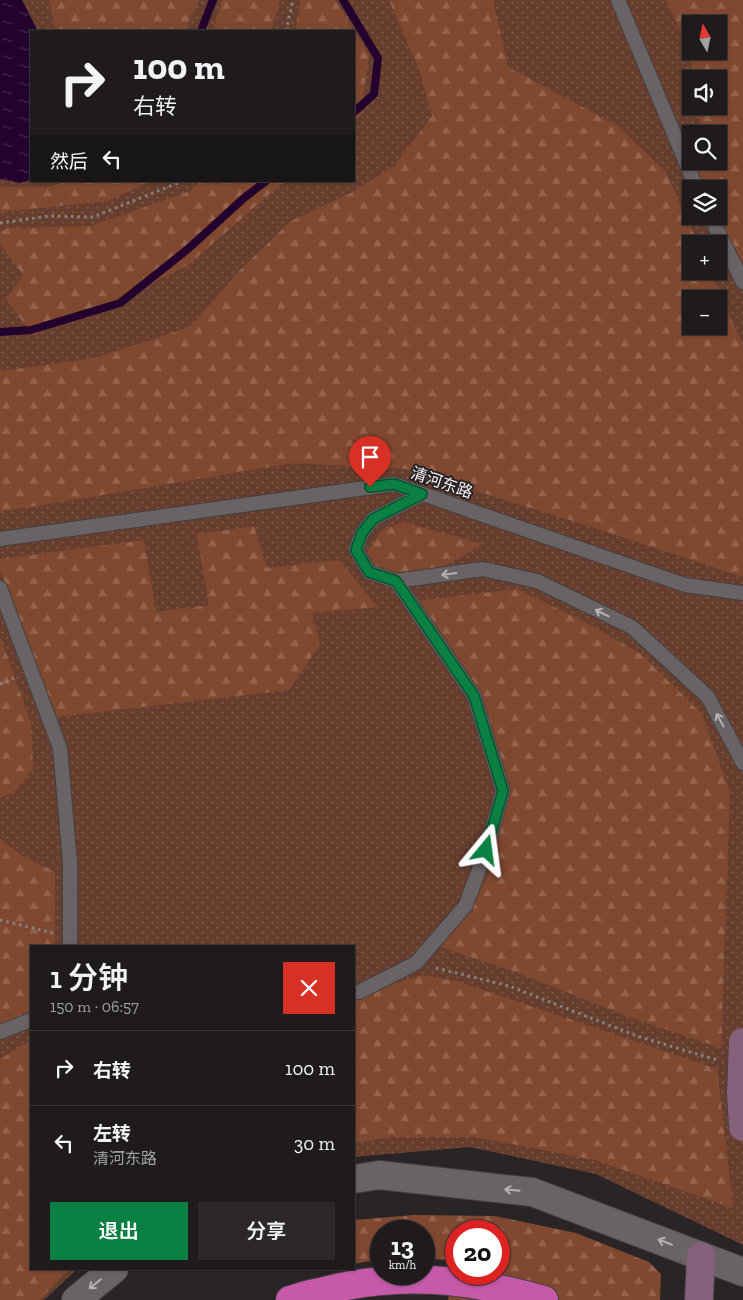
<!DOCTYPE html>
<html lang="zh">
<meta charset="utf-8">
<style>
:root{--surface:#1f1b1c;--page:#2c2829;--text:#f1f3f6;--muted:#a1a1a3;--line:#3c393b;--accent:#0b8043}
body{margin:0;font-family:"Zilla Slab","Noto Sans SC",serif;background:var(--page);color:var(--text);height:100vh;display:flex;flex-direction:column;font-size:19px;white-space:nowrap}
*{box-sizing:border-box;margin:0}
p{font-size:16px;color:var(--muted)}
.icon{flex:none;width:28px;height:28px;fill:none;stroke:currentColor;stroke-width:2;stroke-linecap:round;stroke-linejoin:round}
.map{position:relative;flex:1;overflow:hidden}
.side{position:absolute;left:30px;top:945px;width:325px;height:325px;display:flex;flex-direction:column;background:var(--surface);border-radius:0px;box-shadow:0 1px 4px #0004,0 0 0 1px var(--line)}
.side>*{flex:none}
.guide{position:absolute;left:30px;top:30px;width:325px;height:152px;border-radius:0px;box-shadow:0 1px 4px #0004,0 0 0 1px var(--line);background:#1f1b1c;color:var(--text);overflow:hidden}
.needle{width:32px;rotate:351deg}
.controls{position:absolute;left:682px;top:15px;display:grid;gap:10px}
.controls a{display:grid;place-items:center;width:45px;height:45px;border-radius:0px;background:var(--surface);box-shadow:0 1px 4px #0004,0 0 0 1px var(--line);font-size:25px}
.speed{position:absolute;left:370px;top:1220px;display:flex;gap:10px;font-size:25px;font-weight:700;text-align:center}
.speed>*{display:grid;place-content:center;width:65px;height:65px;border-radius:50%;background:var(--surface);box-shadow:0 1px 4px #0004,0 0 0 1px var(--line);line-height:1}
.speed small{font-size:12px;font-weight:400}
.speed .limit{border:8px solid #d22;background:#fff;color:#111}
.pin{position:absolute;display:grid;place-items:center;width:42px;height:42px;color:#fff;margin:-51px -21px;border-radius:50% 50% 50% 0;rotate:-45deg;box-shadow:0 0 5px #0007}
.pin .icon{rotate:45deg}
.me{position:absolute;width:55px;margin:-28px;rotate:16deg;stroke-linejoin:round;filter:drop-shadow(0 0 4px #0008)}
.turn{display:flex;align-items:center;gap:18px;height:105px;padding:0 20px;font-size:22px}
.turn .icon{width:65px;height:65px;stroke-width:2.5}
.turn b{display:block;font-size:35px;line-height:42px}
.then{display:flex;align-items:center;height:48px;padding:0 20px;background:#0003;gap:10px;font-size:19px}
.round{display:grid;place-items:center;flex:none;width:52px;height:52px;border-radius:0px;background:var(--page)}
.headline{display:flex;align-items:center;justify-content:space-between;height:85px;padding:0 20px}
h1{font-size:30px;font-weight:600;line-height:38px}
.primary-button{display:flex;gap:10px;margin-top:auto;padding:10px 20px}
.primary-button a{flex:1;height:58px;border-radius:0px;background:var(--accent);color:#fff;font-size:20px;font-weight:600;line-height:58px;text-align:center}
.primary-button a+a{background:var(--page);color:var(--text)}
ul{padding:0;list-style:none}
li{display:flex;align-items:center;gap:15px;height:75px;padding:0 20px;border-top:1px solid var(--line)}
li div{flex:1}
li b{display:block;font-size:19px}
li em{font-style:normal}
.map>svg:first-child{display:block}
</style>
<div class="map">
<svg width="743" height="1300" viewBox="0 0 743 1300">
<defs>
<pattern id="grass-dots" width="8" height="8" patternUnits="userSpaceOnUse" patternTransform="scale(1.25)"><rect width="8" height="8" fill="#673e2d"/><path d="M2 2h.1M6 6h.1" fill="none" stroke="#7d5a4c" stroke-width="1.8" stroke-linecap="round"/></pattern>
<pattern id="forest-firs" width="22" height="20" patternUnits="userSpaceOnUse" patternTransform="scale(1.25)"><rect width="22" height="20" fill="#814830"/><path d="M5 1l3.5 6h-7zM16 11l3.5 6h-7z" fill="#93634e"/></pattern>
<pattern id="water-ripples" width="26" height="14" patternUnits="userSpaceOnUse" patternTransform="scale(1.25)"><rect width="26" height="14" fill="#23032d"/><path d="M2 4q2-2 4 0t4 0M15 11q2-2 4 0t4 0" fill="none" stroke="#44284c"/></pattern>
</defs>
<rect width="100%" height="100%" fill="#292425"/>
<!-- grass -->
<path fill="url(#grass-dots)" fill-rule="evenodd" d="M0,0H743V1245L596,1174L470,1147L354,1157V946H31V1269H77L44,1300H0ZM691,24H719V51H691ZM31,31H354V181H31ZM691,79H719V106H691ZM691,134H719V161H691ZM691,189H719V216H691ZM691,244H719V271H691ZM691,299H719V326H691Z"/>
<!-- forest -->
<path fill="url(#forest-firs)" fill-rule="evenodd" d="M49,0H199L185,31H56Z
M222,0H280L271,31H213Z
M301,0H335L369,55L361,115L354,121V31H295Z
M389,0H493L508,67L618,126L665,171L698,244H691V271H710L743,345V577L595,528L406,469L293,463L0,512V369L2,371L95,358L190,327L241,269L291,221L351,193L394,166L432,116L419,69ZM691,299H719V326H691Z
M666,0H743V283L715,216H719V189H703L693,166L696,161H719V134H702L698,106H719V79H693L688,46ZM691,24H719V51H691Z
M66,181H151L108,201L0,212V187H50Z
M200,181H285L188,265L106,306L33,335L6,299L23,275L0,244V231L11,228L91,226L190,191Z
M403,522L483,544L445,566L406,576L377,569L367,553L380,531Z
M254,526L267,568L339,560L378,607L312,613L320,644L289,690L57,717L0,571V559L144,540L156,612L209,605L197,534Z
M517,589L583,621L641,654L702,714L730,792L721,1048L627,1016L513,971L440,947L487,880L506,807L503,774L480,699L415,601Z
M0,636L31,723L33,768L15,791L0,798Z
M0,839L21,855L55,872V946H31V1011L0,1026Z
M422,975L459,982L717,1069L733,1208L595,1160L475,1137H389L354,1143V996Z
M31,1041V1269H72L64,1274L40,1300H0V1059Z
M414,1215L495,1216L576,1233L649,1262L661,1274L660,1300H448L456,1261L424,1258V1231H381V1259L354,1264V1220ZM456,1231H499V1274H456Z"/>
<!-- water -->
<path fill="url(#water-ripples)" d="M0,0H22L38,31H31V180L20,183L0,179Z"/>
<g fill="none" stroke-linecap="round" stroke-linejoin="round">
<!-- stream -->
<path stroke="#23032d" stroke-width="8" d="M343,0L378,58L374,94L354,112
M201,31L213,0
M0,332L31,330L120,303L188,249L244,198L266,181"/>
<defs>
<path id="service" d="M618,0L697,189
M710,216L743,282
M0,539L394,484L685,585L743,593
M396,581L483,569L537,581L632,627L708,697L743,763
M0,588L60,748L70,863V946
M354,992H359L416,963L466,905L486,850L503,791L474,696L396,581L369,572L356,550L362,533L373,519L422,494
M0,1032L31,1020"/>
<path id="tertiary" d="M354,1179L379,1175L532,1192L743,1272
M76,1300L114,1269"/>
<path id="secondary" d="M699,1300L701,1256"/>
<path id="motorway" d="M290,1300C301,1296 312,1293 324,1291C400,1271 469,1279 544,1300"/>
</defs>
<!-- service casing -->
<use href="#service" stroke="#444040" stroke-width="16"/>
<!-- tertiary casing -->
<use href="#tertiary" stroke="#444040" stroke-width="30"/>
<!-- secondary casing -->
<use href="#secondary" stroke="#444040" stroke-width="30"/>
<!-- motorway casing -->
<use href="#motorway" stroke="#444040" stroke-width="30"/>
<!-- path -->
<path stroke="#878384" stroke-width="3" stroke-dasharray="2.5 4" stroke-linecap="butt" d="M286,31L293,0
M0,223L50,216L93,217L183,181
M0,684L14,678
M0,920L53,933
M436,968L509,986L637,1036L717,1060"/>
<!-- service -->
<use href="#service" stroke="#696365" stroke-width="14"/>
<!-- tertiary -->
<use href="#tertiary" stroke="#696365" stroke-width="28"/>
<!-- secondary -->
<use href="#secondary" stroke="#85607a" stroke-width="28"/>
<!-- motorway -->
<use href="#motorway" stroke="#c659aa" stroke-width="28"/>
<defs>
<path id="secondary-bridge" d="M743,1042L741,1093L743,1127"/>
</defs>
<!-- secondary-bridge casing -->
<use href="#secondary-bridge" stroke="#444040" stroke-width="30" stroke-linecap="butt"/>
<!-- secondary-bridge -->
<use href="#secondary-bridge" stroke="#85607a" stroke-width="28"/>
</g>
<!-- one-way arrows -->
<defs><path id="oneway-shaft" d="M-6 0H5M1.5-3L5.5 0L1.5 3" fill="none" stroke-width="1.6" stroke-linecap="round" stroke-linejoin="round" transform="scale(1.25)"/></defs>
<g stroke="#b7b2b3">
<use href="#oneway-shaft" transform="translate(449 574) rotate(172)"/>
<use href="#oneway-shaft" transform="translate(602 613) rotate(-154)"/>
<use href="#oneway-shaft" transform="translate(720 720) rotate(-118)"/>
<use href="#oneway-shaft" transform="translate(512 1190) rotate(-174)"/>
<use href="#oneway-shaft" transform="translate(665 1242) rotate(-159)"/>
<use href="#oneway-shaft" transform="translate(95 1284) rotate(141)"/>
</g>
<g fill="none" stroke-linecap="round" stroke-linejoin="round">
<defs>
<path id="route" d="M370,487L394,484L422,494L373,519L362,533L356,550L369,572L396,581L474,696L503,791L486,850"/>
</defs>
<!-- route casing -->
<use href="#route" stroke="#07532c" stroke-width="12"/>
<!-- route -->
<use href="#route" stroke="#0b8043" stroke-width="9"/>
</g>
<g text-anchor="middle" stroke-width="4" stroke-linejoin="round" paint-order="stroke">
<!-- street labels -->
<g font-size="16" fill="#f6f3f3" stroke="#292425">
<text transform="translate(442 482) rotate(19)" y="6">清河东路</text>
</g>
</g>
</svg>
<div class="controls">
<a><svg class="needle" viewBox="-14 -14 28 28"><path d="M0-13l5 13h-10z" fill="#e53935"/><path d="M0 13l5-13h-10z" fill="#a1a1a3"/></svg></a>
<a><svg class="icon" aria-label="sound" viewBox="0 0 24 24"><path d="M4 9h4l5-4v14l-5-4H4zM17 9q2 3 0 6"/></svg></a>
<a><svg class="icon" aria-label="search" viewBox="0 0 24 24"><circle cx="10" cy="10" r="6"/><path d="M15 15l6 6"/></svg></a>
<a><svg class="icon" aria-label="layers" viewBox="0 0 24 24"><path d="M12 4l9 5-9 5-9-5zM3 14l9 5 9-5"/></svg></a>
<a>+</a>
<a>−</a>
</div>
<div class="speed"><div>13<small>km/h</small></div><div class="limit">20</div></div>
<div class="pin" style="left:370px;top:487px;background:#d93025"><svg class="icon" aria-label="arrive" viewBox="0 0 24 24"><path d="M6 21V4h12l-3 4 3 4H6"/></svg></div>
<svg class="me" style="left:486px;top:850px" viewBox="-20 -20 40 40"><path d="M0-17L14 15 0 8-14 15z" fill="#0b8043" stroke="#fff" stroke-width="4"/></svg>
<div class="guide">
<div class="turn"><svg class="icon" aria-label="right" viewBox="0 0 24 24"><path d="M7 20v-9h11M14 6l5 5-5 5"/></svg><div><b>100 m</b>右转</div></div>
<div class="then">然后<svg class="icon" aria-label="left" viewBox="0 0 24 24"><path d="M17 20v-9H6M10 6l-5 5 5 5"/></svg></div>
</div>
<section class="side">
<div class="headline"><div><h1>1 分钟</h1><p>150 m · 06:57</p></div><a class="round" style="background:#d93025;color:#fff"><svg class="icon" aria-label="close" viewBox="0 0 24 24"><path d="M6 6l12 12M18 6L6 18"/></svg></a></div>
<ul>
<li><svg class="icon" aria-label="right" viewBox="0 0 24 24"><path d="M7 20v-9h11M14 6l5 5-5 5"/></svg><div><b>右转</b></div><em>100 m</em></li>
<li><svg class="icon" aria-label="left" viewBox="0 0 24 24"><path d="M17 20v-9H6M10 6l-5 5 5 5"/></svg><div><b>左转</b><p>清河东路</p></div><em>30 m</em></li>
</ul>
<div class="primary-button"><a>退出</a><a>分享</a></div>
</section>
</div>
